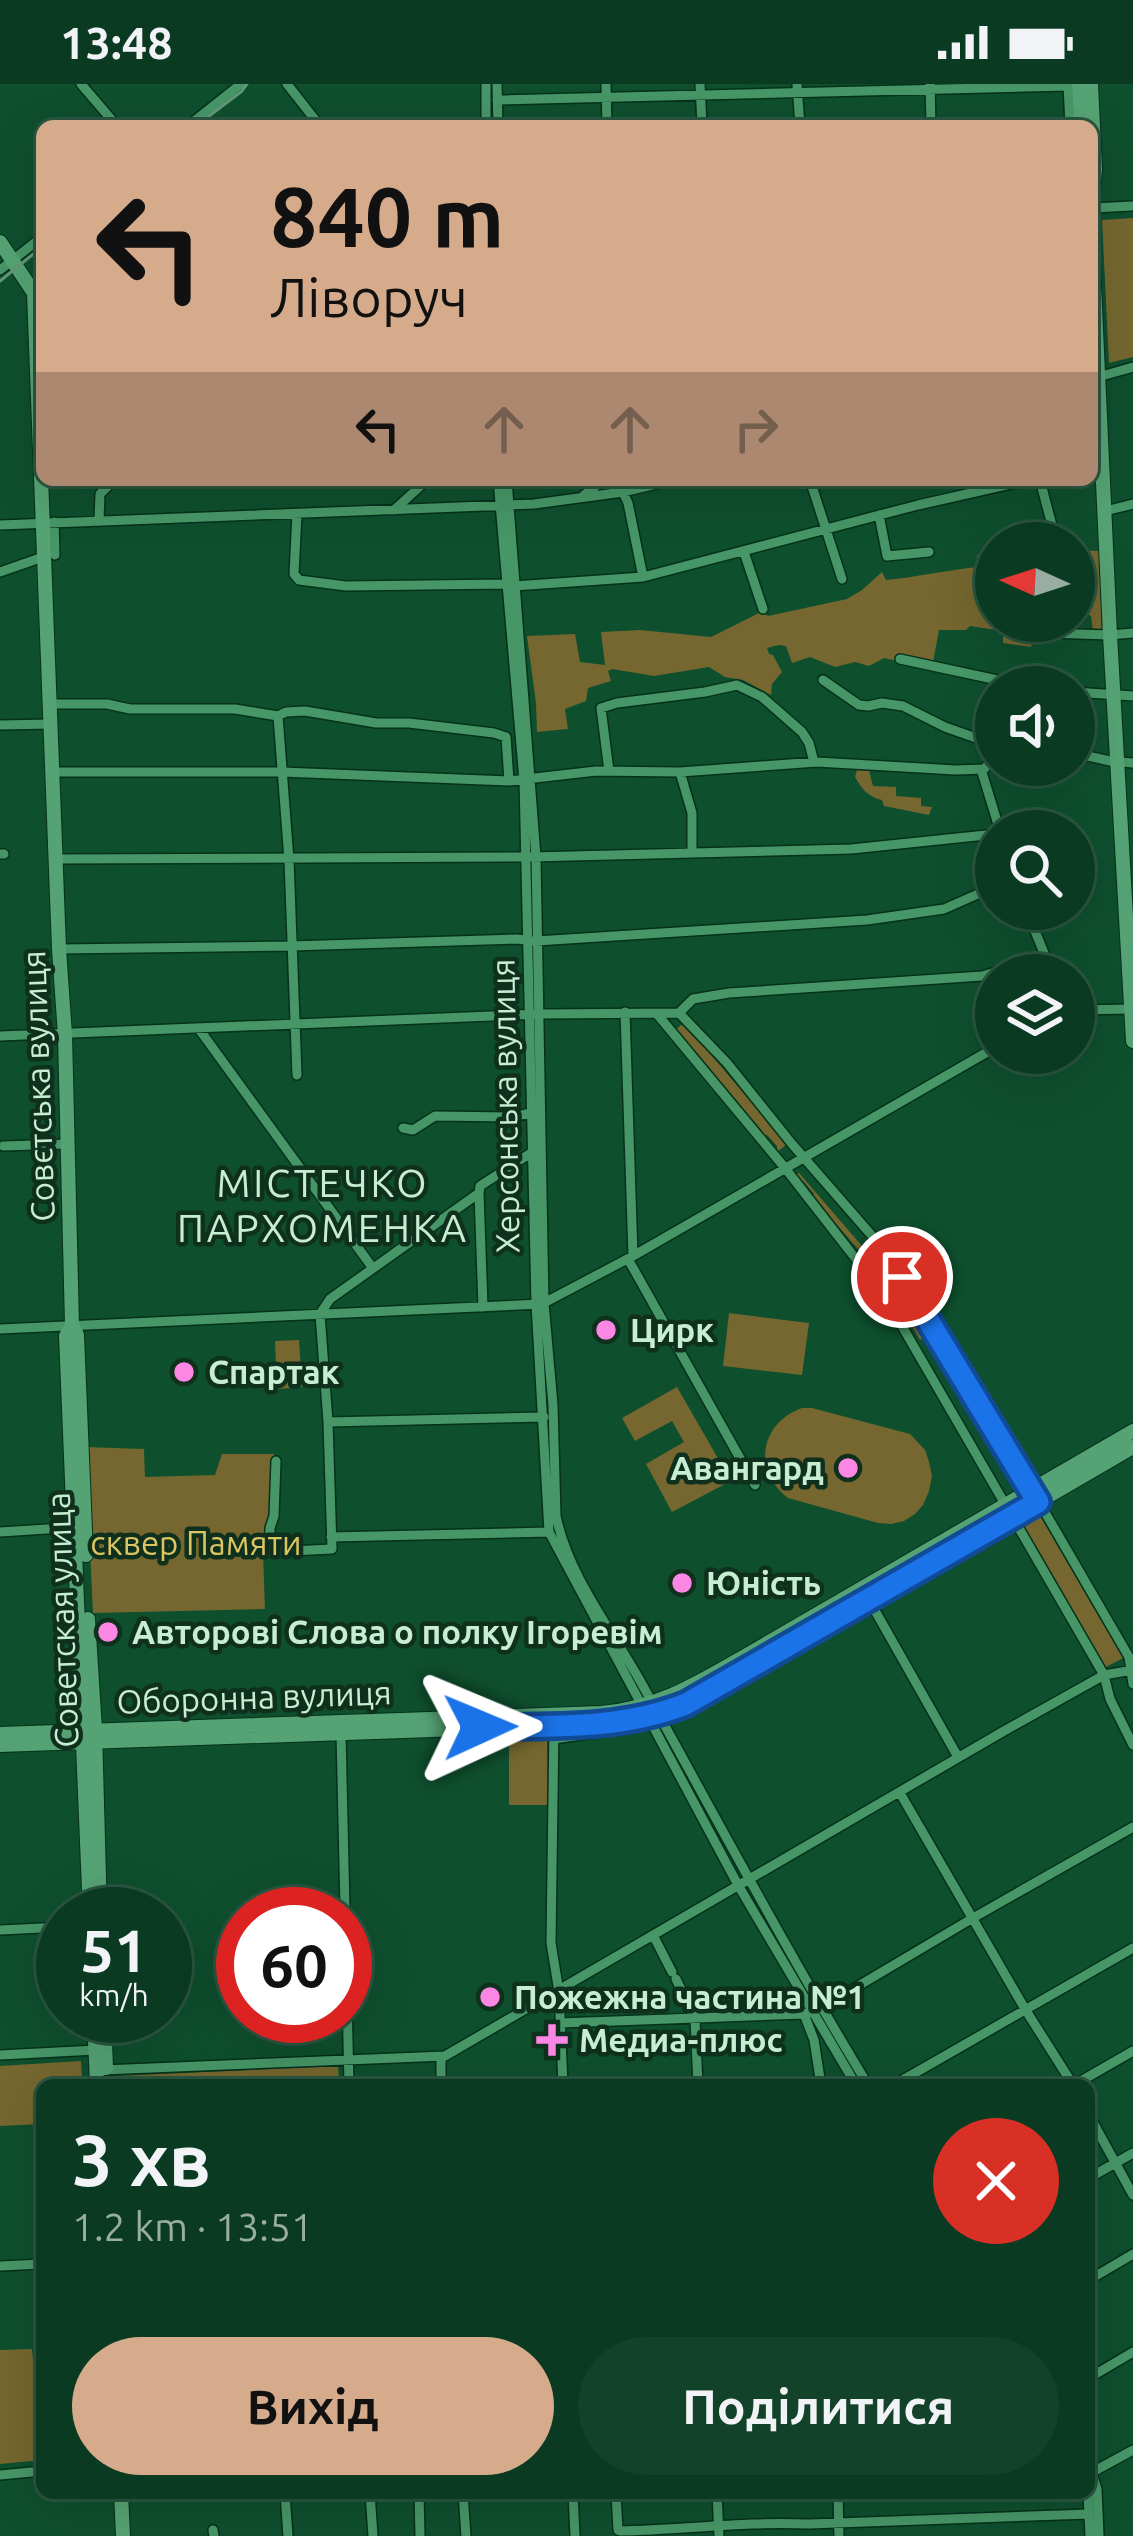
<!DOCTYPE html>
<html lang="uk">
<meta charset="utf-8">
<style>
:root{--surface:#0a3b22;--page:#13422a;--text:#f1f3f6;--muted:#99ada5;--line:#2a5540;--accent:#d6ab8b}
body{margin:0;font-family:Ubuntu,sans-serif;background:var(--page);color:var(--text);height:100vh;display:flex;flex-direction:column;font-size:45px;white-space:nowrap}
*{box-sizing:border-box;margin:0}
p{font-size:39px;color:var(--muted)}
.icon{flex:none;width:66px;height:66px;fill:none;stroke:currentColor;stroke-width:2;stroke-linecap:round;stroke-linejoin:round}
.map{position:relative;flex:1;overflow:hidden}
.panel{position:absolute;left:36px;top:1995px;width:1059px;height:420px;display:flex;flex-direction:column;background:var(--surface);border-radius:18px;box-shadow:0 12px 48px #0002,0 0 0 3px var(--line)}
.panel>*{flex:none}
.hud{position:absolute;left:36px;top:36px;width:1062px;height:366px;border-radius:18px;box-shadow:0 12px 48px #0002,0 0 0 3px var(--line);background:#d6ab8b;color:#111;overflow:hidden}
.needle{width:78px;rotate:273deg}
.tools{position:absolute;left:975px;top:438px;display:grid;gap:24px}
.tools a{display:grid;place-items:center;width:120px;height:120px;border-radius:50%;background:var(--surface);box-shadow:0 12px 48px #0002,0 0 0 3px var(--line);font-size:60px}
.speed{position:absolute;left:36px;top:1803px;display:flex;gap:24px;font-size:60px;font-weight:700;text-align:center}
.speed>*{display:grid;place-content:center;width:156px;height:156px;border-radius:50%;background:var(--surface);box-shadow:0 12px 48px #0002,0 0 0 3px var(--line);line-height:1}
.speed small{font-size:30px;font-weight:400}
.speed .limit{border:18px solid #d22;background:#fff;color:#111}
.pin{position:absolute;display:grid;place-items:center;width:102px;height:102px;color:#fff;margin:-51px;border:6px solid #fff;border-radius:50%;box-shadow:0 3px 12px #0007}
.me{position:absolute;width:132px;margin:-66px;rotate:89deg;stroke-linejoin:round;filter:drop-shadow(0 0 9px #0008)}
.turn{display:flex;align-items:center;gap:42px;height:252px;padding:0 36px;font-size:54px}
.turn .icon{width:156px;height:156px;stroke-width:2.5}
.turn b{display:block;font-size:84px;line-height:102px}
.lanes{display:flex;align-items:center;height:114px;padding:0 36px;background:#0003;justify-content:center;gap:60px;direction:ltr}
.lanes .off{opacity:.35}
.round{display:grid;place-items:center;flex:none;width:126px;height:126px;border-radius:63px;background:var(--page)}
.overview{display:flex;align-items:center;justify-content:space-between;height:204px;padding:0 36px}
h1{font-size:72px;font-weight:700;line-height:90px}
.action{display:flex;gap:24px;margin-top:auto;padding:24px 36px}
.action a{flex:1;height:138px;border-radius:72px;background:var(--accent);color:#111;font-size:48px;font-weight:700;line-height:138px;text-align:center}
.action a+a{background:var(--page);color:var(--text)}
.status{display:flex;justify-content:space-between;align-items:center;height:84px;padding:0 60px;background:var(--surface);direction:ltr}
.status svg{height:33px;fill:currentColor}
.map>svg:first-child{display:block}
</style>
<div class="status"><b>13:48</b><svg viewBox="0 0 49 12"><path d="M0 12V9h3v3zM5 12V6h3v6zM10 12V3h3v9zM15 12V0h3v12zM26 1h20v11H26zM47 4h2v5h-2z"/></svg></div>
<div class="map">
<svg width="1133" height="2452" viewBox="0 0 1133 2452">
<rect width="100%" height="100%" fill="#0e4f2e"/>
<!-- green -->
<path fill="#75672f" d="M1133,134V273L1109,279L1102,136Z
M1074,466L1099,467L1102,547H1093L1091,532L1074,520Z
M996,469V537H1039L1031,563L1003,559V547L970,542L966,546H939L933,578L897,577L884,574L869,582L855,578L835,583L810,573L792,579L786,562L779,561L767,564L769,570L773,571L782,588L772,600L771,611L743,596L725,593L709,583L654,592L612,585L608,587L611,597L588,604L586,617L565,625L568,645L537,648L536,619L527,552L575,550L580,578L605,581L601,548L640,546L711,553L761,528L768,532L847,515L862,506L882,488L886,496C918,493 946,486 978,483L977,471Z
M857,686L869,687L873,702L896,703V712L921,714V722L932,723L929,731L884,722L882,716C868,713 862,705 855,693Z
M684,939L787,1060L777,1068V1062L767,1051H762L675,946Z
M799,1089L887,1191L925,1253L920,1256L883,1194L812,1112L814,1110L804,1098H799L794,1091Z
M729,1229L809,1239L802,1291L723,1282Z
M299,1256L302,1303L277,1305L275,1257Z
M677,1303L731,1397L672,1428L646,1380L684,1358L672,1337L635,1357L622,1334Z
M802,1324H812L910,1350L925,1366L929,1378L932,1392L929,1407L923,1421L915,1430L904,1437L891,1440L878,1439L788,1414C752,1387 760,1339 802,1324Z
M85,1363L144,1365L145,1393L215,1391L222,1370H274V1418L268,1468L263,1470L265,1525L93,1529Z
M1039,1430L1123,1574L1106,1583L1021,1440Z
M509,1649H547L548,1721H509Z
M81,1977L82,1996L51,1998L50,2001H42V2040L0,2042V1982Z
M338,1982L339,2001H117V1992Z
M32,2265L35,2301H42V2376L0,2380V2266Z"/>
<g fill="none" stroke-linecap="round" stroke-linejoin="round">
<defs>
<path id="minor" d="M81,0L117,42
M287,0L320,42
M486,0V42
M497,0L498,42
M606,0L607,42
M700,0L702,42
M797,0L800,42
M930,0L931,42
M1068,0L1070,42
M497,16L1068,2
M188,42L241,0
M1092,124L1133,122
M0,186L42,153
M1098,293L1133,283
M498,396L524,696L536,1220L549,1448L738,1801L856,2001
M507,396L536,773L544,1219L553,1321L556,1432C569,1494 613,1547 643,1602C717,1736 789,1871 868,2001
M810,396L842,495
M1040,396L1054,449
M623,408L628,419L643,493
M584,411L604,396
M394,426L427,396
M1105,427L1133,420
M297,430L294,490L299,496L346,502L506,500
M879,431L887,472L929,468
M99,436L100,410L114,396
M54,438L55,471
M0,441L534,420L623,408L673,396
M744,468L763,525
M0,488L43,473
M514,502L643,493L918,421L1029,396
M1047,549L1110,551L1133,549
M900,575L1030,603
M823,596L859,621L868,622L882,619L903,622L945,643L996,661
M1074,608L1133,612
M50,620H107L130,625H235L278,632L286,628L305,627L376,639H409L494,649L506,653L509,697
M278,632L289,776L297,991
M0,641L51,640
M1074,669L1110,677L1133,679
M981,685L1000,747
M609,687L601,624L617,619L705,608L737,601L762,613L802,648L809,659L814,678
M52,688H282L509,697L596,687L680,688L817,678L956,686L984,685L996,672
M680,688L692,729V768
M0,770H4
M56,775L531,773L851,765L996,750
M1026,825L1053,891
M59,865L291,862L516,855L536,857L867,836L944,825L996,802
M1074,926L1133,925
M625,928L633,1172
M679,929L727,979L792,1060L887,1169L1032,1406L1129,1573L1133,1600
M657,930L785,1084L884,1211L1104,1591L1110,1615L1133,1661
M199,945L372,1183
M0,952L539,930L679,929L693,915L729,909L982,892L1019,881
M403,1044L413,1046L435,1032L514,1033L533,1028
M3,1062L68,1060
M479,1109L483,1223
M628,1175L755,1401
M0,1245L542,1220L633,1172L996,963
M328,1338L544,1333
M276,1377L274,1432L270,1444L269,1468L332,1465L328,1338L320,1230L330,1215L479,1109L480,1102L534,1067
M0,1448L78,1443
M331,1453L549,1448
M869,1516L958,1673
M554,1641L551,1859L559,1908L563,2001
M341,1649L349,2001
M553,1655L596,1649L604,1641
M900,1709L1025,1925L1073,2001
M0,1846L63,1843
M653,1851L672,1888
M676,1895L695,1935L698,2001
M560,1939L804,1930
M0,1971L96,1966
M441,1973V2001
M102,1986L445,1972L1004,1647L1104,1591L1133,1586
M821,2001L814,1956L804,1930L821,1924L973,1834L1133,1743
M894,2001L1133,1864
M1074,2001L1133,1967
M1089,2031L1133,2111
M1089,2094L1133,2069
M0,2182L42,2180
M1089,2196L1133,2170
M1089,2294L1133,2268
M1089,2381L1097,2405L1099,2452
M1089,2390L1133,2366
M0,2391L42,2387
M285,2409L288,2452
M370,2409L373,2452
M419,2409L420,2452
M463,2409L466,2452
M573,2409L575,2452
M616,2409L618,2446L620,2447C683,2446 746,2437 809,2440L1089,2430
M717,2409L719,2452
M838,2409L839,2452
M1088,2409L1090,2452
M213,2446L214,2452"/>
<path id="major" d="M1079,0L1081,42
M1091,0L1095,85L1092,117
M0,158L34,209L59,865L65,951L72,1241L66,1252L90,1830
M1092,158L1110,551L1133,957
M72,1241L77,1251L86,1471
M88,1535L95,1646L100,1830
M0,1650L601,1629C656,1625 698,1599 745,1572L1133,1347
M0,1661L605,1640L661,1629L712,1607L1133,1363
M94,1932L97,2001
M104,1932L106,1984
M121,2409L123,2452"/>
</defs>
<!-- minor casing -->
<use href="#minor" stroke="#05321b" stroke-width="12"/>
<!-- major casing -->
<use href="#major" stroke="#05321b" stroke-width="16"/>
<!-- minor -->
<use href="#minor" stroke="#479667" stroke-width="9"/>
<!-- major -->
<use href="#major" stroke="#55a374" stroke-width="14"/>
<!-- tram -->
<path stroke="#629779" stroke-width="3" d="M196,42L242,7L247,0
M0,197L42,163"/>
</g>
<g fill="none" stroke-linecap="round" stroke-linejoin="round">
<defs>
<path id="route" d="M480,1643C549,1642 620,1646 686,1620L1038,1418L902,1193"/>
</defs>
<!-- route casing -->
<use href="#route" stroke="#114b97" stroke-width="30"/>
<!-- route -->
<use href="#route" stroke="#1a73e8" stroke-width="21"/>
</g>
<!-- markers -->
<g fill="#fc86e3" stroke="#0f301d" stroke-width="4.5">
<circle cx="606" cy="1246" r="12"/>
<circle cx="184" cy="1288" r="12"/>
<circle cx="848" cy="1384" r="12"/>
<circle cx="682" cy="1499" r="12"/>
<circle cx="108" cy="1548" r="12"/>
<circle cx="490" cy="1913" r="12"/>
<path d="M546 1938h12v12h12v12h-12v12h-12v-12h-12v-12h12z"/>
</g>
<g text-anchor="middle" stroke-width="9" stroke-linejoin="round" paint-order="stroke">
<!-- street labels -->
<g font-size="33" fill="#c7edd3" stroke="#0f301d">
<text transform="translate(38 1002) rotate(-92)" y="12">Совєтська вулиця</text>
<text transform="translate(505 1022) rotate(-91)" y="12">Херсонська вулиця</text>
<text transform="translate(62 1536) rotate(-92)" y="12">Советская улица</text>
<text transform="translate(254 1613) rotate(-2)" y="12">Оборонна вулиця</text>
</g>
<!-- poi labels -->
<g font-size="33" font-weight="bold" fill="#c7edd3" stroke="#0f301d" text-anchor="start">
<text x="630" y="1258">Цирк</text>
<text x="208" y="1300">Спартак</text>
<text x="824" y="1396" text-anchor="end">Авангард</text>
<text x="706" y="1511">Юність</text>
<text x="132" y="1560">Авторові Слова о полку Ігоревім</text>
<text x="514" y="1925">Пожежна частина №1</text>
<text x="579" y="1968">Медиа-плюс</text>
</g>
<!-- park labels -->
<g font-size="33" fill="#ddc463" stroke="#0f301d">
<text x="196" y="1471">сквер Памяти</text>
</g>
<!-- quarter labels -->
<g font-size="39" letter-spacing="3" fill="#c7edd3" stroke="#0f301d">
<text x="323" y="1113">МІСТЕЧКО<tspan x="323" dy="45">ПАРХОМЕНКА</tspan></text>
</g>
</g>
</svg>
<div class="tools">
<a><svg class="needle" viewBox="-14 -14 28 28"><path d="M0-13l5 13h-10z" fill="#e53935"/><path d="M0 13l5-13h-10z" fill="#99ada5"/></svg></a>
<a><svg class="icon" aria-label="sound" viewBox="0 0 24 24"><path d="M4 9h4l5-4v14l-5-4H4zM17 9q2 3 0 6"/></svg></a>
<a><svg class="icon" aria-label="search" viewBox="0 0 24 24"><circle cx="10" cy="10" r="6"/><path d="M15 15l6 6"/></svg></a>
<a><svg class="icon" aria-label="layers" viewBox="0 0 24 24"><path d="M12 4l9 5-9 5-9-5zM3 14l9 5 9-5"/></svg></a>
</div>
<div class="speed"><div>51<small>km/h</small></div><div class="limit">60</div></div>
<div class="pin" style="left:902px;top:1193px;background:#d93025"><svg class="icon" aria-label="arrive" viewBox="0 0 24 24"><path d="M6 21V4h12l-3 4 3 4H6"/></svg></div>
<svg class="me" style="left:480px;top:1643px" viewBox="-20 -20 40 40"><path d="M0-17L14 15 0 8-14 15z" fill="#1a73e8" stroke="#fff" stroke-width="4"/></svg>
<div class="hud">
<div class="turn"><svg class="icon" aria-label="left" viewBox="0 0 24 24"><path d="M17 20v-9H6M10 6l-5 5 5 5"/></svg><div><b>840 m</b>Ліворуч</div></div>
<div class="lanes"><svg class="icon" aria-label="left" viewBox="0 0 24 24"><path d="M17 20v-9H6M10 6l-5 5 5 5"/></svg><svg class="icon off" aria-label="ahead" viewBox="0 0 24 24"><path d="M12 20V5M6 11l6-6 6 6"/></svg><svg class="icon off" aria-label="ahead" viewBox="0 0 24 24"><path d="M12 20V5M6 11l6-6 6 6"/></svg><svg class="icon off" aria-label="right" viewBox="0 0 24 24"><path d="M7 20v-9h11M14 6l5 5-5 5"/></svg></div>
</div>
<section class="panel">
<div class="overview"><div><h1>3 хв</h1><p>1.2 km · 13:51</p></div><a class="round" style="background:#d93025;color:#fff"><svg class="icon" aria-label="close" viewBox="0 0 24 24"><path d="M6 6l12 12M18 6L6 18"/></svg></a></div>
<div class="action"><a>Вихід</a><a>Поділитися</a></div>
</section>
</div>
